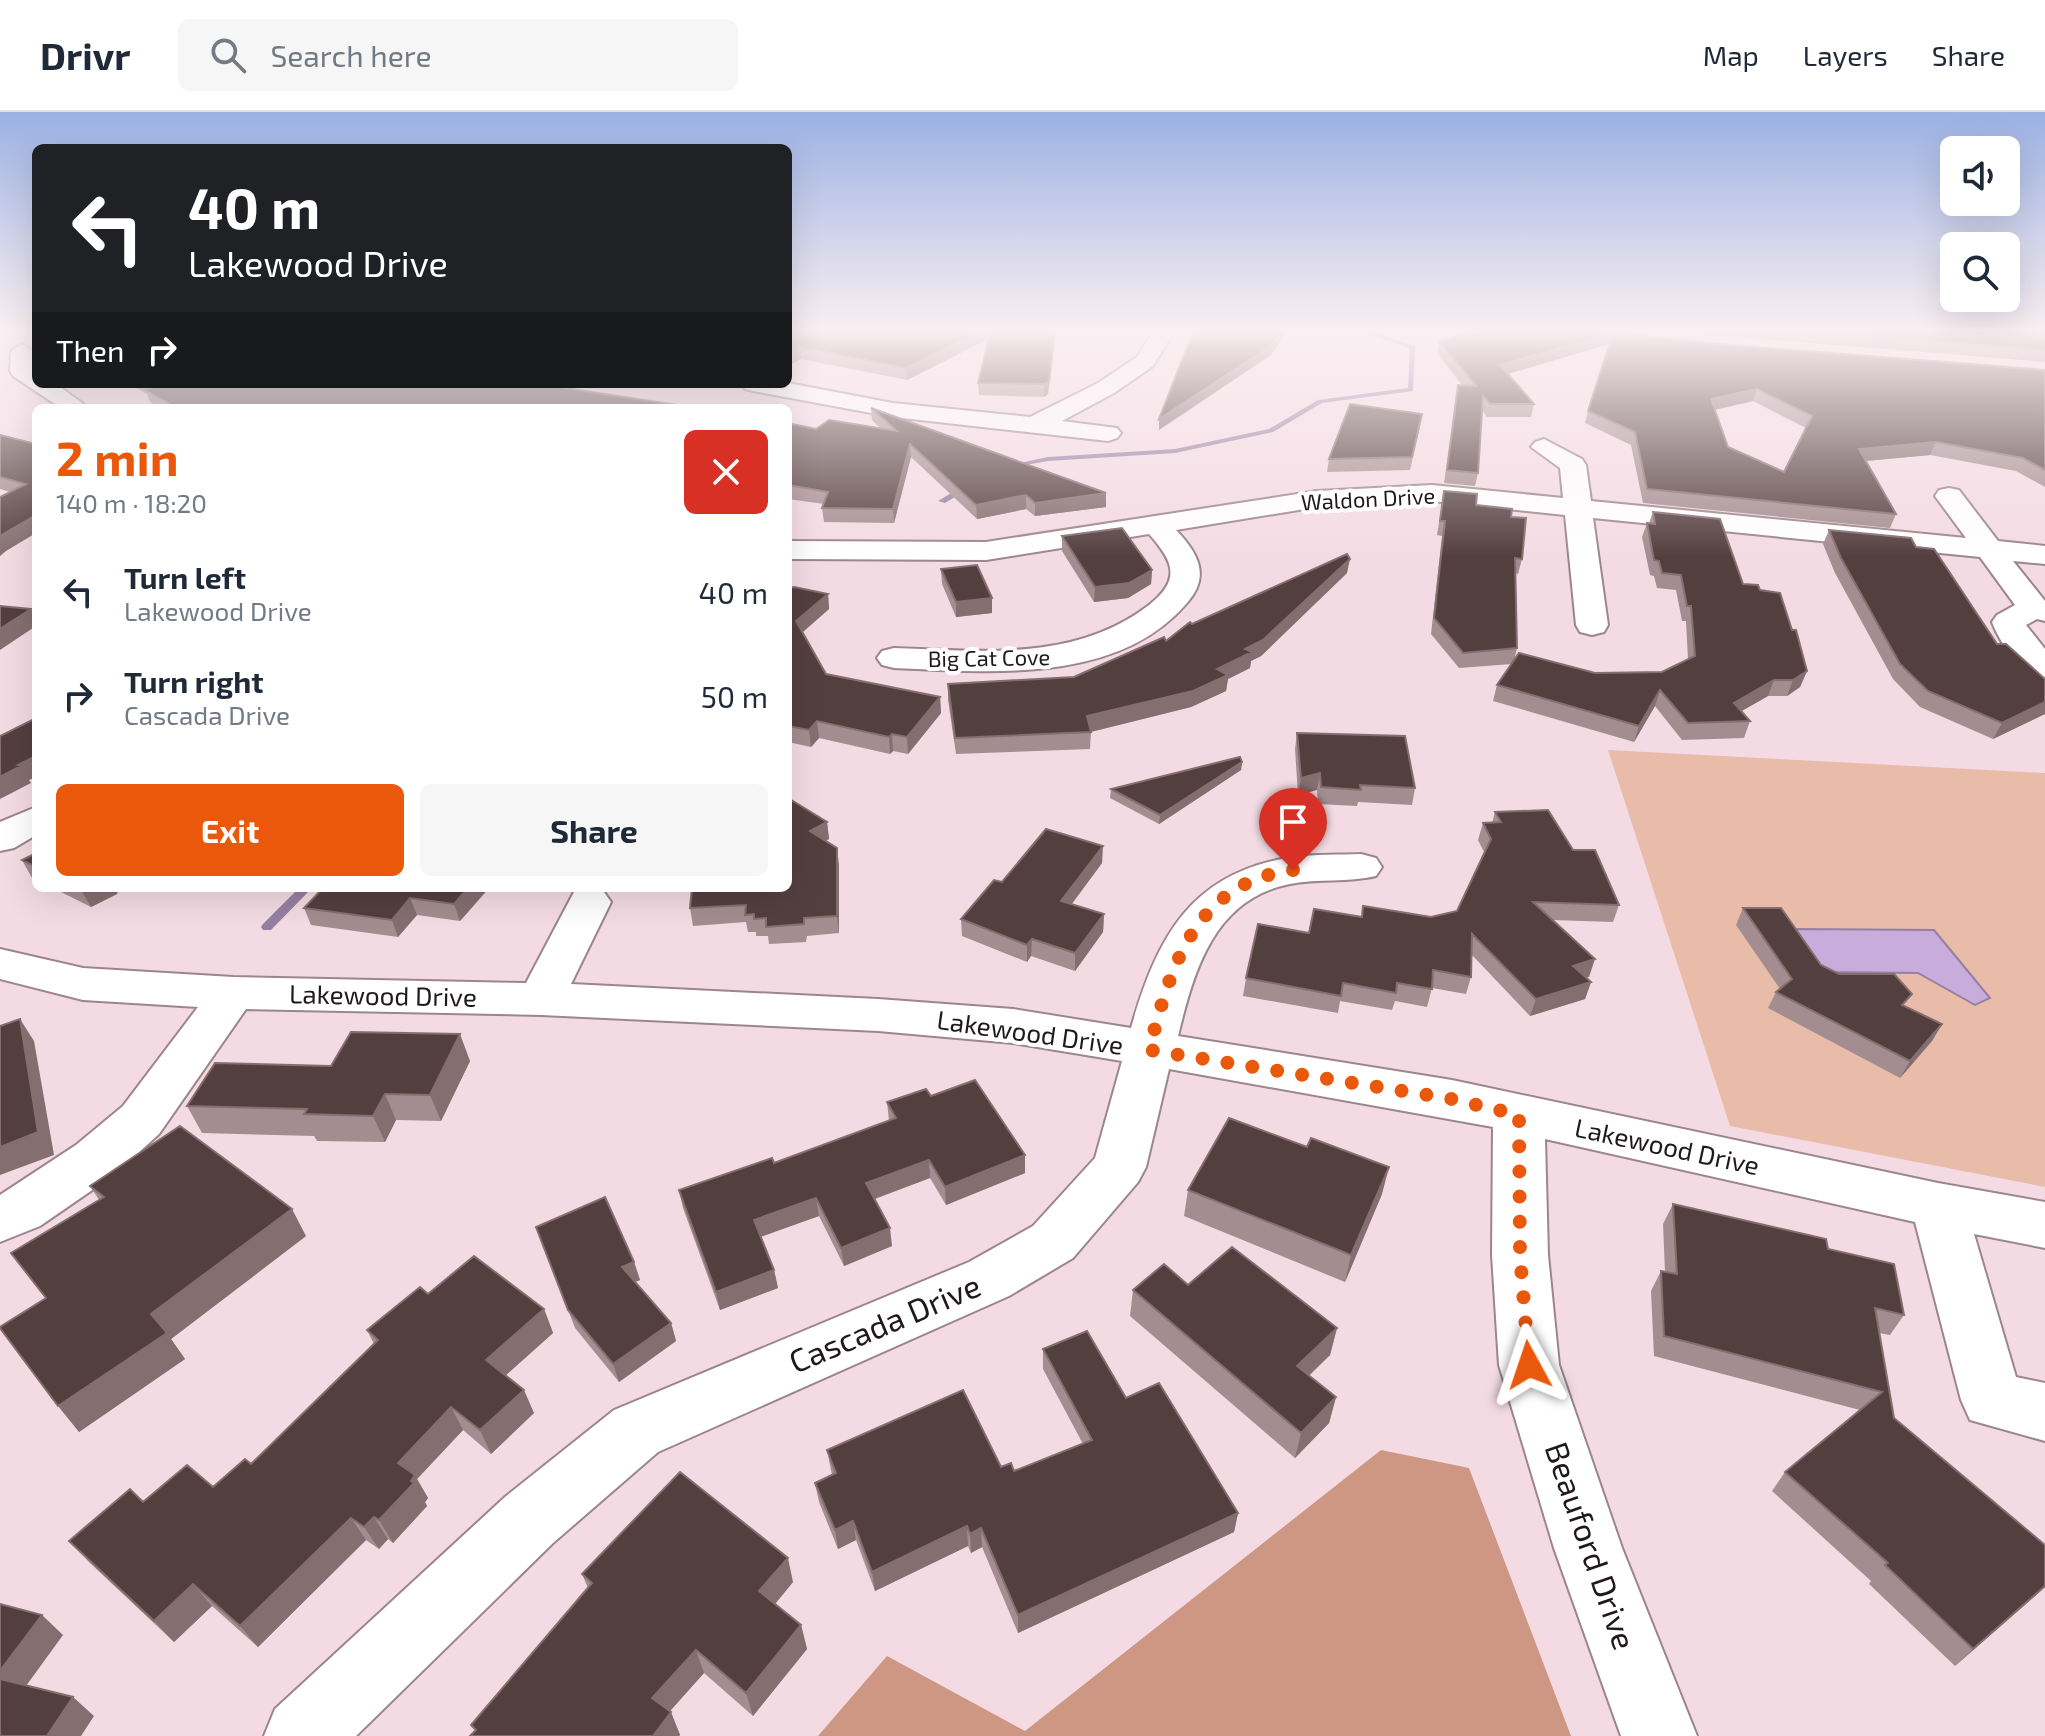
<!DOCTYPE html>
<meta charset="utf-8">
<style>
:root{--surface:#fff;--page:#f6f6f7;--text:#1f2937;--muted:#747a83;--line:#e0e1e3;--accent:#ea580c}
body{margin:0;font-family:"Exo 2",sans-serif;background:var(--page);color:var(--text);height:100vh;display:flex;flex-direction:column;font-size:30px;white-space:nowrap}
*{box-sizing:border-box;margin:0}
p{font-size:26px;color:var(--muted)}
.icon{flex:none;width:44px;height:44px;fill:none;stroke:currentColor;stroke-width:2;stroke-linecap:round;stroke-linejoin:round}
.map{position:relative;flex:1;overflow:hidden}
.drawer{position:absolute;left:32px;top:292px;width:760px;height:488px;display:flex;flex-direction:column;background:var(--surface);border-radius:12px;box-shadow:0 8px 32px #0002}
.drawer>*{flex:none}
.top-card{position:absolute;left:32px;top:32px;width:760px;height:244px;border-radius:12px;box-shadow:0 8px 32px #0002;background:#202124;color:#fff;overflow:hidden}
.fabs{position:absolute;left:1940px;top:24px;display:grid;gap:16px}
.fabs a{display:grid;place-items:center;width:80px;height:80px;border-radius:12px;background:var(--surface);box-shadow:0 8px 32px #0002;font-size:40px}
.pin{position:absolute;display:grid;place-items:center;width:68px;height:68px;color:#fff;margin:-82px -34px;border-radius:50% 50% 50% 0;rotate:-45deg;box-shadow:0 0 8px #0007}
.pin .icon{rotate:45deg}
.me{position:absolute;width:88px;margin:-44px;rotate:355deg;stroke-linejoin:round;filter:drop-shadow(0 0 6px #0008)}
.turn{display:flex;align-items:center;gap:28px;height:168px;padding:0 24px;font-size:36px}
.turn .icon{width:104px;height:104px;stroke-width:2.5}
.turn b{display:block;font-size:56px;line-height:68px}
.then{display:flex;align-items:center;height:76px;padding:0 24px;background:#0003;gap:16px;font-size:30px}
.round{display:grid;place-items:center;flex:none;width:84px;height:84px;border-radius:12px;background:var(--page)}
.summary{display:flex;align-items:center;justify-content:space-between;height:136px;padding:0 24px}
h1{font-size:48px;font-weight:700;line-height:60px;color:var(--accent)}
.button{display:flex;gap:16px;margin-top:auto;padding:16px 24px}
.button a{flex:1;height:92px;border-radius:12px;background:var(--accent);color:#fff;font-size:32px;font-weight:700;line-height:92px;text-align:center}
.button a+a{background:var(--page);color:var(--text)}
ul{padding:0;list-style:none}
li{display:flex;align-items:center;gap:24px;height:104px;padding:0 24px}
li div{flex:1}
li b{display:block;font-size:30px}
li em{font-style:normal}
header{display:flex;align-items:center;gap:48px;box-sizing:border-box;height:112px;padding:0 40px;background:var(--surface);border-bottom:2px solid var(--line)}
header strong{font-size:38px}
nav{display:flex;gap:44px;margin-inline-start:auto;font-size:28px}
.search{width:560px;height:72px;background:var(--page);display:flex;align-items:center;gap:20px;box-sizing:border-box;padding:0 28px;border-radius:12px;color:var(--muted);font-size:30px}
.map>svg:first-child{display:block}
</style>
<header>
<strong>Drivr</strong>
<div class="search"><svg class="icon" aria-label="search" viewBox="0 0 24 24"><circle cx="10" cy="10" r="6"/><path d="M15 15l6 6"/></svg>Search here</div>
<nav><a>Map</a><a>Layers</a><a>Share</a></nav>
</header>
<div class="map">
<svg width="2045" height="1624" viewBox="0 0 2045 1624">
<rect width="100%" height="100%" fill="#f4dbe3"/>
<!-- green -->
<path fill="#e9bcaa" d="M1608,638L2045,661V1075L1730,1014Z"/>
<!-- forest -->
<path fill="#cd9783" d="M1381,1338L1469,1356L1571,1624H818L887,1544L1025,1619Z"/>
<!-- water -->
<path fill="#c8acdb" stroke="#9680a1" stroke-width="2" d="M1797,817L1934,818L1990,886L1975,893L1918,861L1826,860L1793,819Z"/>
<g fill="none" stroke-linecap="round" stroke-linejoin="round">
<!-- stream -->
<path fill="#9680a1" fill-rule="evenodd" d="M1356,218H1364L1415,234L1413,279L1322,291L1273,320L1175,341L1048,349L1009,356L1005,354L1048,345L1175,337L1269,317L1318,288L1408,276L1410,236Z
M961,375L968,377L945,391L938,389Z
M299,776H312L271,818H263L261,815L263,812Z"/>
<defs>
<path id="minor" d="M1154,218H1175L1153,254L1114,281L1062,309L1117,316L1121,321L1117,326L1108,329L893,305L753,279L745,277L741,272L788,271L893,291L1030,305L1098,271L1137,245Z
M22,232L33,239L36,272H56L89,296H61L13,264L10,259L11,239Z
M1544,327L1582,347L1586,353L1591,389L1966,426L1935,384L1939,378L1949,376L1959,378L1998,429L2045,434V452L2013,449L2045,489V509L2037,507L2026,513L2045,537V567C2022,562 2000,532 1992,510L1997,503L2015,493L1980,445L1593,406L1608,513L1604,520L1592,523L1580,520L1576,513L1565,403L1432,389L1317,395L1176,418C1198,441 1211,464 1187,491C1117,573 990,560 894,556L882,553L877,546L882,539L894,536C981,539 1075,550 1149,493C1182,467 1173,449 1149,422L986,448L788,447V429L986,430L1317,379L1432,373L1563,386L1560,356L1531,335L1535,330Z
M36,695V723L14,736L0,739V710Z
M1361,742L1376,746L1382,755L1376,764C1348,771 1319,766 1290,772C1214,787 1194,858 1178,924L1452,968L1938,1071L2045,1090V1136L1974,1122L2016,1265L2045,1271V1329L1970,1308L1961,1288L1915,1110L1545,1027L1548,1143L1559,1253L1622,1436L1697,1624H1621L1554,1436L1499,1253L1492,1143L1493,1015L1169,957L1146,1055L1138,1070L1073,1146L1009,1184L658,1340L553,1431L356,1624H264L275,1597L505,1385L614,1298L969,1150L1033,1114L1095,1046L1122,949L1013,931L878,919L541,903L246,897L159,1022L114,1063L40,1114L0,1130V1083L76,1033L123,994L198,895L83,888L0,867V837L83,856L233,865L526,871L574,780L589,776L604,780L611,790L571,872L878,887L1013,897L1131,916C1157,825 1191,760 1293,745C1315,742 1339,743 1361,742Z"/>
</defs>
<!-- minor casing -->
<use href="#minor" stroke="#9c858d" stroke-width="4"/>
<!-- minor -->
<use href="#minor" fill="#fff" fill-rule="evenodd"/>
</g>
<!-- wall -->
<path fill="#a48d91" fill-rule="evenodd" d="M788,218H1056L1048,282L1044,285L979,283L978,271L989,226L907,268L801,247L788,254Z
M1650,218H2045V250Z
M1612,221L1609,232L1508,262L1534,292L1531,305H1487L1482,298L1478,361L1475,374L1444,371L1456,285L1458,273H1462L1437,241L1439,229Z
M1730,233L2045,258V375L2016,359L1930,343L1866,349L1896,402L1890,416L1643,391L1631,333L1585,311L1588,299ZM1753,289L1806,316L1784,360L1728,335L1715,298Z
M129,272H544L543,273L690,295L710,296H161L150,290L147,282Z
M871,296L1106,395L1035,404L1026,397L977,407L911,345L894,411L824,410L822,396L824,392L788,387V311L816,317H881L872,308Z
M1420,315L1410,358L1327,360L1329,347Z
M0,323L36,332L6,439L10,380L0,377Z
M1444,379L1476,393L1511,405L1522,447L1518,462L1515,461L1517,536L1514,549L1595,561L1662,560L1688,547L1686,509H1682L1676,478L1657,476L1654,464L1650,463L1642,425L1647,411H1649L1653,400L1743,472L1760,478L1807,559L1800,575L1787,584H1768L1741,599L1750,609L1744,626L1682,628L1655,594L1634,630L1493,589L1497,573L1512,552L1459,556L1431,522L1442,424L1437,423Z
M1829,418L1916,435L1997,532L2045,567V602L1993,627L1920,595L1893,567L1835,461L1823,432Z
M1062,424L1152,458L1151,472L1128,486L1094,490L1062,439Z
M941,457L992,501L956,505L942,472Z
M1347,461L1261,544L1251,549L1250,556L1228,567L1226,579L1191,595L1091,620L1090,637L956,642L948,588V572L1074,565L1166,529L1192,512Z
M788,476L828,482L829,497L803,520L826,562L940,585L941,601L908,642L893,639L890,642L819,626L811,635L788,630Z
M1297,621L1415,676L1412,693L1358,690L1357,694L1318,692L1317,678L1298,683L1295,637Z
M1242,650L1241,658L1159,712L1110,686L1111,677Z
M1495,700L1573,738L1619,793L1613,810L1552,808L1589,865H1586L1591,870L1585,887L1530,904L1472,843L1471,865L1466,882L1432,876L1427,895L1395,889L1392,898L1340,889L1338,901L1243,884L1246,866L1309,821L1361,805H1431L1457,799L1484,740L1478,728L1483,711H1492Z
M827,710L829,727L826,729L839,753V821L807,824L806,830L769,832L768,824H756V820H748L746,810L693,814L690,796Z
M36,741V767L32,766L22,748Z
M1102,751L1072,792L1104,802L1103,820L1075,859L1031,844L1027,850L962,824L961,807L1002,770Z
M53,776H122L118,778L117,782L91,795Z
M489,776L460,809L417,803L398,825L311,813L304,796Z
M1743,796L1821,853L1942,912L1932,929L1900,966L1768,896L1776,880L1780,877L1736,813Z
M470,949L441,1009L396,1008L385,1030L317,1029L314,1024L202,1021L187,994L331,954Z
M931,984L1025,1061L946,1093L930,1066L875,1087L892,1134L844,1154L819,1104L761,1124L774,1158L778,1176L720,1198L683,1096L679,1078L774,1051L889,1009L887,990Z
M1307,1035L1382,1082L1345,1170L1184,1104L1188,1078Z
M90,1074L306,1124L171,1227L185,1247L79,1320L46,1186L99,1088Z
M1673,1092L1828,1137L1904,1203L1890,1223L1879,1221L1894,1306L2045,1475L1955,1554L1869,1472L1871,1469L1772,1379L1785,1360L1860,1298L1654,1244L1651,1179L1661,1159L1665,1160L1663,1112Z
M536,1115L634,1150L640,1168L635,1170L671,1211L676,1229L619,1270L575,1216Z
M1188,1173L1337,1216L1330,1243L1309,1264L1336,1285L1329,1311L1295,1346L1130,1204L1133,1178Z
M428,1182L544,1197L553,1221L506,1263L534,1301L491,1342L463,1318L417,1367L428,1386L425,1390L427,1394L393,1431L388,1427L379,1437L366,1428L258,1535L212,1494L174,1530L90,1451L69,1429L143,1390L213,1375L251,1352L374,1232L367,1218Z
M1043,1237L1126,1286L1238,1401L1234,1420L1018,1521L982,1435L971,1441L968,1434L875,1479L856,1428L838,1437L819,1390L815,1371L832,1363L827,1338L1001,1355L1014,1359L1083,1332L1043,1257Z
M582,1462L793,1470L775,1492L801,1513L807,1537L753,1604L704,1561L670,1599L680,1623L679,1624H470L475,1618L471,1613L588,1476Z"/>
<!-- shaded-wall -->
<path fill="#846e70" d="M984,218H992V225L907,268L906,256Z
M1055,218L1056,221L1048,282L1044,285V272Z
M1282,218H1287L1271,243L1159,318V307Z
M1612,221L1609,232L1497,265L1500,253Z
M800,235L801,247L788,254V242Z
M1757,277L1753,289L1707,299L1711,287Z
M1936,330L1930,343L1854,350L1859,337Z
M910,332L911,345L894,411L893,397Z
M1106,381V395L1035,404V391Z
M1026,383V397L977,407L976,393Z
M36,403V421L6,439L0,444V424Z
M1350,447L1347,461L1261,544L1251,549L1250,556L1228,567L1226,579L1191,595L1086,621L1087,604L1217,557L1245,537Z
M1152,458L1151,472L1128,486L1094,490L1095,475Z
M828,482L829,497L798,524L796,509Z
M992,486V501L956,505V490Z
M31,497L36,506V514L0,538V517Z
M1807,559L1800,575L1787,584L1793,568Z
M1774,568L1768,584L1728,607L1734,591Z
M1660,578L1655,594L1634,630L1639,614Z
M940,585L941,601L908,642L907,625Z
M2045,590V602L1993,627L2002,611Z
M817,609L819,626L811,635L809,618Z
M892,622L893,639L890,642L889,625Z
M36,644V665L29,668L31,671L0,687V665L18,653Z
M1242,650L1241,658L1159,712L1160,703Z
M1320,661L1317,678L1298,683L1301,666Z
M827,710L829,727L812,736L810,719Z
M1103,734L1102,751L1061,806V789Z
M837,736L839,753V821L837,804Z
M85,776H122L118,778L117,782L91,795L81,778Z
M468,776H489L460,809L454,792Z
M410,786L417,803L398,825L392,808Z
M1104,802L1103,820L1075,859V841Z
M1032,827L1031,844L1027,850V833Z
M1595,847L1589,865L1568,871L1573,854Z
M1591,870L1585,887L1530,904L1536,887Z
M20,907L34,929L54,1043L0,1063V1035Z
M1942,912L1932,929L1900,966L1910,949Z
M460,922L470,949L441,1009L430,983Z
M385,982L396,1008L385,1030L373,1004Z
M1025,1043V1061L946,1093L945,1075Z
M929,1048L930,1066L868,1089L866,1071Z
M1389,1055L1382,1082L1345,1170L1351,1143Z
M816,1086L819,1104L758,1126L754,1108Z
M292,1097L306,1124L171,1227L185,1247L79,1320L58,1294L151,1202Z
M890,1116L892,1134L844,1154L841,1136Z
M634,1150L640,1168L627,1173L622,1155Z
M774,1158L778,1176L720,1198L716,1180Z
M544,1197L553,1221L497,1271L486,1248Z
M671,1211L676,1229L619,1270L613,1252Z
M1337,1216L1330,1243L1291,1280L1297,1254Z
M524,1278L534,1301L491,1342L480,1318Z
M1336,1285L1329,1311L1295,1346L1301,1321Z
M451,1295L463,1318L417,1367L428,1386L425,1390L427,1394L393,1431L379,1408L398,1351Z
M1238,1401L1234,1420L1018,1521V1503Z
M374,1405L388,1427L379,1437L364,1415Z
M351,1406L366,1428L258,1535L240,1514Z
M853,1409L856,1428L838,1437L835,1418Z
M967,1414L968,1434L875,1479L872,1460Z
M981,1416L982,1435L971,1441L970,1422Z
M788,1446L793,1470L766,1503L759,1479Z
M193,1472L212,1494L174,1530L154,1509Z
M2045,1474V1475L1955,1554L1973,1537Z
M42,1503L63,1523L18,1585L0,1569V1559Z
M801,1513L807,1537L753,1604L746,1581Z
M696,1538L704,1561L662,1608L652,1586Z
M73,1585L94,1604L81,1624H47Z
M671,1600L680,1623L679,1624H653Z"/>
<!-- building -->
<path fill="#543f3f" stroke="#846e70" stroke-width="2" fill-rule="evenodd" d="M788,218H984L906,256L800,235L788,242Z
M991,218H1055L1049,270L1044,272L978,271Z
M1202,218H1282L1272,233L1159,307L1193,220H1199Z
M1482,218H1580L1612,221L1500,253L1534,292H1490L1483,284L1478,361L1447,358L1458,273L1476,274L1439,229Z
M1794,218H2045V238Z
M1613,221L1730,233L2045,258V358L2023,346L1936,330L1859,337L1896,402L1647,377L1635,320L1588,299ZM1757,277L1812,304L1784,360L1728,335L1711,287Z
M146,272H539L690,295L695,293L710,296H177L145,278L153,275Z
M1350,292L1422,302L1412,345L1329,347Z
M871,296L1106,381L1035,391L1026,383L976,393L910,332L893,397L822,396L828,380L788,373V311L816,317L829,308L897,319Z
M0,323L36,332V403L0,424V385L26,372L0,365Z
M1444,379L1477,382L1476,393L1512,397L1511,405L1526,406L1522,447L1515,446L1517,536L1463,541L1434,506L1445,409H1440Z
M1653,400L1720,407L1743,472L1758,473L1760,478L1780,481L1792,518H1796L1807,559L1793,568H1774L1734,591L1750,609L1688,611L1660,578L1639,614L1497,573L1519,541L1595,561L1662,560L1695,544L1691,494H1687L1681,463L1662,461L1659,449L1654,448L1647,411L1655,412Z
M1122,416L1152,458L1129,471L1095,475L1062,424Z
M1829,418L1911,426L1916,435L1934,437L1997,532H2006L2045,567V590L2002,611L1928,579L1900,552L1841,446Z
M1347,442L1350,447L1263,528L1245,537L1252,540L1217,557L1228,563L1193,579L1087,604L1091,620L955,626L948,572L1074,565L1164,525L1166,529L1190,510L1192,512Z
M977,453L992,486L956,490L941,457Z
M794,475L828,482L796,509L826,562L940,585L907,625L892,622L889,625L817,609L809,618L788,614V476Z
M0,494L31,497L0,517Z
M36,606V644L18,653L21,654L0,665V624Z
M1297,621L1405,624L1415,676L1360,673L1361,678L1321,675L1320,661L1301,666Z
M1240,645L1242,650L1160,703L1111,677Z
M788,686L827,710L810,719L837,736V804L804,806V812L766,815V806L754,807V802L745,803L746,793L690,796L692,776H788Z
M1548,698L1573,738H1595L1619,793L1533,790L1595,847L1573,854L1591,870L1536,887L1472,822L1471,865L1433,858L1432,877L1397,871L1396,881L1343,871L1341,884L1246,866L1258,812L1309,821L1314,797L1362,805L1363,794L1431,805L1457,799L1491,727L1483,711L1501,710L1495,700Z
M1046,717L1103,734L1061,789L1104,802L1075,841L1032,827L1027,833L961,807L994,768L1002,770Z
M36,741V755L22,748Z
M323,776H468L454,792L410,786L392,808L304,796Z
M1743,796H1781L1821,853L1839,862H1894L1912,882L1902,893L1942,912L1910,949L1776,880L1792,867Z
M20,907L38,1020L0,1035V914Z
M351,920L460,922L430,983L385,982L373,1004L304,1002L307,997L187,994L215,951L331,954Z
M975,968L1025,1043L945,1075L929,1048L866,1071L890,1116L841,1136L816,1086L754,1108L774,1158L716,1180L679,1078L772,1046L774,1051L896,1006L887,990L926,977L931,984Z
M1229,1006L1307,1035L1311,1026L1389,1055L1351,1143L1188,1078Z
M180,1014L292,1097L151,1202L167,1221L58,1294L0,1216V1215L46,1186L11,1141L104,1085L90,1074Z
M605,1085L634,1150L622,1155L671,1211L613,1252L568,1198L536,1115Z
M1673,1092L1826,1127L1828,1137L1894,1152L1904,1203L1875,1196L1894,1306L2045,1433V1474L1973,1537L1885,1453L1888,1451L1785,1360L1882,1280L1664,1224L1661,1159L1677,1162Z
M1232,1135L1337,1216L1297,1254L1336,1285L1301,1321L1133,1178L1164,1152L1188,1173Z
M474,1144L544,1197L486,1248L524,1278L480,1318L451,1295L398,1351L415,1363L411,1369L414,1371L379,1408L374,1405L364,1415L351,1406L240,1514L193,1472L154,1509L69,1429L130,1377L143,1390L187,1353L213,1375L245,1347L251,1352L378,1228L367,1218L420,1175L428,1182Z
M1087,1219L1126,1286L1159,1271L1238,1401L1018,1503L981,1416L970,1422L967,1414L872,1460L853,1409L835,1418L815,1371L836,1361L827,1338L963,1278L1001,1355L1011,1351L1014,1359L1092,1328L1043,1237Z
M680,1360L788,1446L759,1479L801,1513L746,1581L696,1538L652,1586L671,1600L653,1624H470L476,1618L471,1613L592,1471L582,1462Z
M0,1492L42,1503L0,1559Z
M0,1567L73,1585L47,1624H0Z"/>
<!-- sky -->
<linearGradient id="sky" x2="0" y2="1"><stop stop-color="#9bb1e3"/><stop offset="0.49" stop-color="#faeff2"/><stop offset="1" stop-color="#faeff2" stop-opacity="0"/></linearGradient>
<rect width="2045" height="445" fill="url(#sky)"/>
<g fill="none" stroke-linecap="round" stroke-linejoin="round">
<!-- route -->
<path stroke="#ea580c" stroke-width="14" stroke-dasharray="0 25.2" d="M1293,758C1281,761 1267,762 1256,767C1185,796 1167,871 1149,938L1452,987L1519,1003L1520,1143L1529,1253"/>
</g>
<g text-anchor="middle" stroke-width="8" stroke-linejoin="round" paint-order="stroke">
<!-- far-street labels -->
<g font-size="22" fill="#21181b" stroke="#fff">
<text transform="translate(1368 387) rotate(-3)" y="8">Waldon Drive</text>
<text transform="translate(989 546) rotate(-1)" y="8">Big Cat Cove</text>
</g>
<!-- street labels -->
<g font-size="26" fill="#21181b" stroke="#fff">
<text transform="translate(383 884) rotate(1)" y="9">Lakewood Drive</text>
<text transform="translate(1030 921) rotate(8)" y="9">Lakewood Drive</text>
<text transform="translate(1667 1035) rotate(12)" y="9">Lakewood Drive</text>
</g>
<!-- near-street labels -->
<g font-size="32" fill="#21181b" stroke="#fff">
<text transform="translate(885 1212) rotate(-23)" y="11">Cascada Drive</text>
<text transform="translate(1590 1434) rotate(71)" y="11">Beauford Drive</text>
</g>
</g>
</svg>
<div class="fabs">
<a><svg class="icon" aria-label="sound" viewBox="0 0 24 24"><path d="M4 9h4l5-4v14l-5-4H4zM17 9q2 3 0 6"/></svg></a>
<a><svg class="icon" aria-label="search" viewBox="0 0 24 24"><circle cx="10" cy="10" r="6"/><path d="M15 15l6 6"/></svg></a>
</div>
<div class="pin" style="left:1293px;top:758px;background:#d93025"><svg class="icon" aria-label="arrive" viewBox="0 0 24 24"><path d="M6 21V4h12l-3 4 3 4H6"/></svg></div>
<svg class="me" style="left:1529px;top:1253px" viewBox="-20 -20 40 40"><path d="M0-17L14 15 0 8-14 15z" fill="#ea580c" stroke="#fff" stroke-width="4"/></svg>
<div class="top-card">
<div class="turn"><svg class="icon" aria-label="left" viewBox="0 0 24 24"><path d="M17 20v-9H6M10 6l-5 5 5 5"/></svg><div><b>40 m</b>Lakewood Drive</div></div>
<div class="then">Then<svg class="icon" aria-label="right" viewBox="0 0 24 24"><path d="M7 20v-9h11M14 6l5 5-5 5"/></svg></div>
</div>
<section class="drawer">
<div class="summary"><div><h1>2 min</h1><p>140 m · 18:20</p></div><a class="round" style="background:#d93025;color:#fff"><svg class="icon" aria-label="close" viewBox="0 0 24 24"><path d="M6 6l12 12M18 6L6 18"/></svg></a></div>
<ul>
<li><svg class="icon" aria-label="left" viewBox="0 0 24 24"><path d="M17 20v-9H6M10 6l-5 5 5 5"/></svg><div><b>Turn left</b><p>Lakewood Drive</p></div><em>40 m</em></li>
<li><svg class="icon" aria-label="right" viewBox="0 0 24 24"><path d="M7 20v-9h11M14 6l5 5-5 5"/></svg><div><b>Turn right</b><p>Cascada Drive</p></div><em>50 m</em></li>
</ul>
<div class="button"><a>Exit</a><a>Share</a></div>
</section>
</div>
